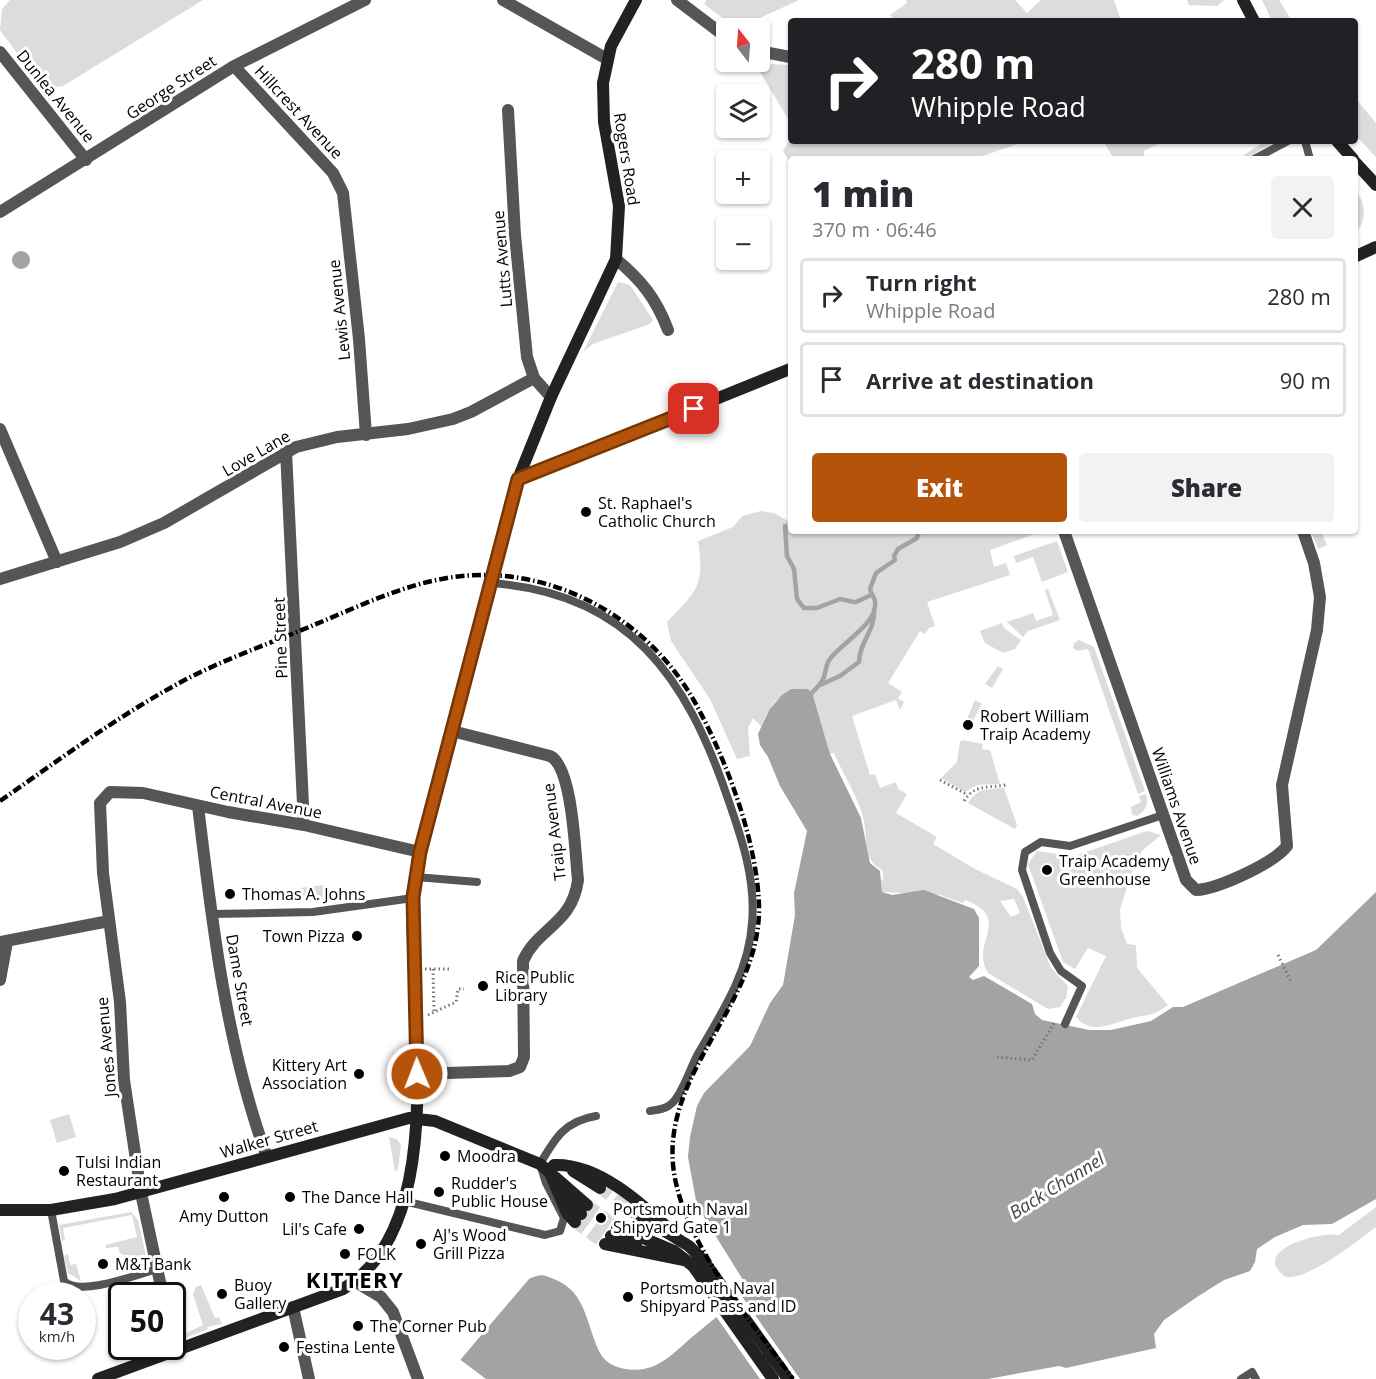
<!DOCTYPE html>
<meta charset="utf-8">
<style>
:root{--surface:#fff;--page:#f2f2f3;--text:#2b2b33;--muted:#7c7c81;--line:#e1e1e2;--accent:#b45309}
body{margin:0;font-family:"Open Sans",sans-serif;background:var(--page);color:var(--text);height:100vh;display:flex;flex-direction:column;font-size:22px;white-space:nowrap}
*{box-sizing:border-box;margin:0}
p{font-size:20px;color:var(--muted)}
.icon{flex:none;width:33px;height:33px;fill:none;stroke:currentColor;stroke-width:2;stroke-linecap:round;stroke-linejoin:round}
.map{position:relative;flex:1;overflow:hidden}
.sheet{position:absolute;left:788px;top:156px;width:570px;height:378px;display:flex;flex-direction:column;background:var(--surface);border-radius:6px;box-shadow:0 2px 4px #0004}
.sheet>*{flex:none}
.hud{position:absolute;left:788px;top:18px;width:570px;height:126px;border-radius:6px;box-shadow:0 2px 4px #0004;background:#202124;color:#fff;overflow:hidden}
.needle{width:39px;rotate:343deg}
.controls{position:absolute;left:716px;top:18px;display:grid;gap:12px}
.controls a{display:grid;place-items:center;width:54px;height:54px;border-radius:6px;background:var(--surface);box-shadow:0 2px 4px #0004;font-size:30px}
.speed{position:absolute;left:18px;top:1282px;display:flex;gap:12px;font-size:30px;font-weight:700;text-align:center}
.speed>*{display:grid;place-content:center;width:78px;height:78px;border-radius:50%;background:var(--surface);box-shadow:0 2px 4px #0004;line-height:1}
.speed small{font-size:15px;font-weight:400}
.speed .limit{border:3px solid #111;border-radius:9px;background:#fff;color:#111}
.pin{position:absolute;display:grid;place-items:center;width:51px;height:51px;color:#fff;margin:-26px;border-radius:12px;box-shadow:0 3px 9px #0006}
.me{position:absolute;width:66px;margin:-33px;rotate:359deg;stroke-linejoin:round;filter:drop-shadow(0 0 4px #0008)}
.turn{display:flex;align-items:center;gap:21px;height:126px;padding:0 24px;font-size:27px}
.turn .icon{width:78px;height:78px;stroke-width:2.5}
.turn b{display:block;font-size:42px;line-height:51px}
.round{display:grid;place-items:center;flex:none;width:63px;height:63px;border-radius:6px;background:var(--page)}
.summary{display:flex;align-items:center;justify-content:space-between;height:102px;padding:0 24px}
h1{font-size:36px;font-weight:800;line-height:45px}
.button{display:flex;gap:12px;margin-top:auto;padding:12px 24px}
.button a{flex:1;height:69px;border-radius:6px;background:var(--accent);color:#fff;font-size:24px;font-weight:800;line-height:69px;text-align:center}
.button a+a{background:var(--page);color:var(--text)}
ul{padding:0;list-style:none}
li{display:flex;align-items:center;gap:18px;height:75px;margin:0 12px 9px;padding:0 12px;border:3px solid var(--line);border-radius:6px}
li div{flex:1}
li b{display:block;font-size:22px}
li em{font-style:normal}
.map>svg:first-child{display:block}
</style>
<div class="map">
<svg width="1376" height="1379" viewBox="0 0 1376 1379">
<rect width="100%" height="100%" fill="#fff"/>
<!-- green -->
<path fill="#dcdcdc" fill-rule="evenodd" d="M10,0H203L63,86L43,89L0,30L2,9Z
M707,0H799L749,23L733,26L704,4Z
M906,0H1015L1027,13L1041,0H1114L1121,21H895L890,15L907,3Z
M1187,0H1224L1217,6L1189,5Z
M1262,0H1279L1292,21H1272Z
M759,60L770,64L790,65V122L754,62Z
M1355,98L1376,123V157L1355,135Z
M790,139V141H1026L974,159H790V163L783,151Z
M1107,141H1164L1144,151V159H1114L1105,144Z
M1265,141H1277L1244,159H1238Z
M1354,189C1365,201 1367,215 1359,229L1355,218Z
M618,282L630,285L653,320L650,324L593,344L583,352Z
M761,511L774,513L790,522V531H1043L990,550L994,567L1006,563L1010,575L927,602L935,626L929,628L925,634L920,631L888,683L902,692L898,698L904,702L900,710L896,700L852,716L870,775L875,774L880,788L896,782L898,789L907,794L896,813L937,837L933,844L975,869L1017,889L1023,897L1051,968L1068,986L1066,998L1060,1007L1048,1009L988,973C969,943 1014,918 965,900L963,903L940,895L882,892L881,878L883,881V872C880,867 876,867 873,863C864,851 867,830 863,817C857,794 843,775 834,753L830,754L812,692C790,680 766,706 762,727L753,718L748,728L750,756L737,759L710,699L671,641L667,622C697,590 705,586 698,541L733,527L742,516ZM1014,899L1020,913L1011,917L1000,901Z
M1311,531H1321L1327,545L1318,549Z
M1057,541L1068,572L1042,582L1033,557L1016,563L1014,556Z
M1048,589L1060,620L1028,631L1023,637L1007,622L1033,613L1036,621L1053,615L1045,590Z
M1002,623L1004,628L1021,640L1015,649L1003,653L985,643L980,631Z
M1079,640L1094,647L1145,791L1138,794L1088,649L1077,651L1073,648L1074,643Z
M998,666L1003,669L992,688L985,684Z
M975,700L982,704L971,724L966,721Z
M962,740L983,744L982,749L990,750L1000,784L977,785L965,792L941,778L957,762L960,742Z
M1004,788L1017,825L1015,829L968,803C978,788 986,789 1004,788Z
M1146,794C1149,803 1146,811 1137,816L1132,815L1131,807L1141,802L1139,796Z
M1147,831L1161,835L1142,851L1131,874L1120,910L1121,928L1127,944L1136,945L1137,968L1168,1005C1148,1019 1149,1013 1129,1019C1110,1024 1091,1035 1076,1017L1106,956L1088,948L1075,969L1063,962L1028,864L1037,851L1074,856Z
M324,885L329,899L293,903L291,889Z
M69,1114L76,1137L57,1143L50,1120Z
M389,1137L397,1139L401,1145L398,1170L395,1171Z
M1376,1207V1227C1357,1241 1309,1280 1286,1277C1248,1251 1319,1231 1339,1235Z
M131,1212L138,1220L147,1261L144,1266L130,1270L128,1266L123,1268L128,1257L120,1253L118,1247L106,1248L105,1245L137,1237L132,1215L63,1228L65,1240L62,1241L59,1225Z
M68,1254L70,1265L76,1264L81,1281L68,1273L64,1256Z
M201,1285L215,1318L219,1317L222,1324L207,1327L208,1329L185,1338L184,1334L203,1325L193,1294L196,1287Z"/>
<!-- water -->
<path fill="#a3a3a3" d="M12 260a9 9 0 1 1 18 0a9 9 0 1 1-18 0Z
M791,689H807L812,692L830,754L861,818L870,863L880,871L882,892L892,895L924,890L974,909L979,918V966L969,977L973,980L984,976L1032,1004L1035,1014L1042,1020L1089,1030H1111L1151,1021L1173,1007H1183L1316,950L1376,892V1199L1332,1224L1303,1225L1275,1237L1257,1249L1255,1262L1250,1271L1224,1280L1197,1297L1164,1320L1154,1334L1156,1348L1066,1368L1059,1366L988,1379H452L461,1359L529,1279C541,1273 543,1275 554,1279C587,1292 586,1325 600,1353C609,1371 638,1373 654,1366C670,1359 683,1344 697,1333C713,1319 731,1306 747,1293L748,1288L697,1206L688,1157L690,1137L697,1106L704,1093L750,1046L770,1003L783,985L795,915L794,893L807,831L780,786L768,757L760,745L758,734L769,710L782,695Z"/>
<!-- pier -->
<path fill="#fff" d="M741,1295L800,1379H760L715,1315Z
M458,1358L486,1379H449Z"/>
<g fill="none" stroke-linecap="round" stroke-linejoin="round">
<!-- stream -->
<path stroke="#a3a3a3" stroke-width="4.5" d="M785,526L787,556L794,569L797,599L804,608H817L840,599C861,603 851,604 871,595
M820,685L840,676L859,662C859,642 876,630 874,609
M810,695C815,689 821,685 824,677C826,670 826,664 830,659C840,644 879,623 875,601C874,597 871,594 870,589L876,573L895,560L894,556L898,549L917,538L919,531"/>
<!-- secondary-tunnel -->
<path stroke="#d9d9d9" stroke-width="12" stroke-dasharray="12 6" stroke-linecap="butt" d="M600,1188L630,1210
M587,1205L617,1227
M581,1214L611,1236
M575,1222L605,1244"/>
<!-- path -->
<path stroke="#777" stroke-width="3" stroke-dasharray="1.5 3" stroke-linecap="butt" d="M940,780L968,795
M964,801C975,784 988,788 1006,785
M1278,955L1291,982
M425,969H451
M433,969L434,1012
M428,1015L456,1002L458,989H464
M997,1057L1032,1060L1054,1023
M322,1236L329,1234"/>
<!-- lane -->
<path stroke="#555" stroke-width="8" d="M1305,141L1310,159
M1254,159L1288,141
M490,583C628,592 687,677 728,799C742,839 756,880 752,923C749,971 723,1011 699,1052C691,1065 682,1096 671,1104C666,1109 657,1110 650,1111
M416,877L477,882
M212,914L313,912L413,898
M1065,1024L1082,986L1061,971L1050,953L1022,870L1025,852L1041,842L1070,846L1163,815
M404,1201L545,1235L560,1231L564,1218L546,1183L540,1164C555,1138 565,1121 596,1116
M51,1210L64,1281C79,1297 136,1275 157,1269
M1241,1379L1252,1372L1256,1379"/>
<!-- street -->
<path stroke="#555" stroke-width="12" d="M503,0L607,59
M677,0L726,37
M759,51L790,57
M0,52L86,160
M234,66L333,173L343,193L359,339L366,435
M508,110L515,235L527,357L534,378L551,397
M0,212L234,66L365,0
M616,259C641,280 656,298 668,330
M0,429L57,562
M286,451L304,825
M1064,531L1186,880L1196,890C1218,889 1274,863 1287,846L1282,785L1317,630L1320,597L1314,563L1303,531
M0,579L120,542L164,523L296,447L337,437L408,429L453,419L471,412L534,378
M198,806C212,923 226,1045 267,1157
M0,942L109,921
M0,980L7,942
M417,1074L509,1071L520,1067L524,1057L523,961C538,927 572,925 578,880C575,854 573,767 550,756L452,731
M356,1282L381,1297L393,1312L418,1379
M163,1296L141,1193L124,1080L120,1002L103,873L100,803L110,792L143,793L228,812L304,825L420,852
M293,1307L309,1379
M172,1329L178,1348"/>
<!-- secondary -->
<path stroke="#222" stroke-width="12" d="M1243,0L1254,21
M1337,141L1353,159
M1354,161L1376,185
M1354,257L1376,247
M518,479L790,369
M554,1165C597,1163 640,1202 670,1230
M573,1171L600,1188
M550,1173L567,1213L575,1222
M562,1190L581,1214
M0,1210H51L115,1199L409,1118L435,1121L540,1164L587,1205
M630,1210L689,1246L703,1260L788,1379
M617,1227L674,1251L693,1266L773,1379
M611,1236L636,1245
M605,1244L684,1260
M98,1379L343,1289C453,1223 407,1005 413,897C414,882 417,867 420,852L518,479L551,397L616,259L619,206L604,122L603,83L611,46L636,0"/>
<!-- rail -->
<path stroke="#000" stroke-width="4.5" stroke-dasharray="9 3 1.5 3" stroke-linecap="butt" d="M0,801C59,760 118,716 181,682C222,660 266,645 309,627C353,609 399,586 447,578C549,561 651,618 698,708C728,764 757,842 759,906C761,1006 659,1072 674,1173C686,1247 750,1319 793,1379"/>
</g>
<g fill="none" stroke-linecap="round" stroke-linejoin="round">
<defs>
<path id="route" d="M417,1074L413,897L420,852L518,479L694,409"/>
</defs>
<!-- route casing -->
<use href="#route" stroke="#753606" stroke-width="15"/>
<!-- route -->
<use href="#route" stroke="#b45309" stroke-width="10"/>
</g>
<!-- markers -->
<g fill="#000" stroke="#fff" stroke-width="2">
<circle cx="586" cy="512" r="6"/>
<circle cx="968" cy="725" r="6"/>
<circle cx="1047" cy="870" r="6"/>
<circle cx="230" cy="894" r="6"/>
<circle cx="357" cy="936" r="6"/>
<circle cx="483" cy="986" r="6"/>
<circle cx="359" cy="1074" r="6"/>
<circle cx="445" cy="1156" r="6"/>
<circle cx="64" cy="1171" r="6"/>
<circle cx="439" cy="1192" r="6"/>
<circle cx="224" cy="1197" r="6"/>
<circle cx="290" cy="1197" r="6"/>
<circle cx="601" cy="1218" r="6"/>
<circle cx="359" cy="1229" r="6"/>
<circle cx="421" cy="1244" r="6"/>
<circle cx="345" cy="1254" r="6"/>
<circle cx="103" cy="1264" r="6"/>
<circle cx="222" cy="1294" r="6"/>
<circle cx="628" cy="1297" r="6"/>
<circle cx="358" cy="1326" r="6"/>
<circle cx="284" cy="1347" r="6"/>
</g>
<g text-anchor="middle" stroke-width="6" stroke-linejoin="round" paint-order="stroke">
<!-- street labels -->
<g font-size="16" fill="#000" stroke="#fff">
<text transform="translate(171 87) rotate(-33)" y="6">George Street</text>
<text transform="translate(56 96) rotate(51)" y="6">Dunlea Avenue</text>
<text transform="translate(299 112) rotate(47)" y="6">Hillcrest Avenue</text>
<text transform="translate(627 159) rotate(81)" y="6">Rogers Road</text>
<text transform="translate(502 259) rotate(-95)" y="6">Lutts Avenue</text>
<text transform="translate(339 310) rotate(-96)" y="6">Lewis Avenue</text>
<text transform="translate(256 453) rotate(-30)" y="6">Love Lane</text>
<text transform="translate(280 638) rotate(-92)" y="6">Pine Street</text>
<text transform="translate(266 802) rotate(11)" y="6">Central Avenue</text>
<text transform="translate(1177 806) rotate(71)" y="6">Williams Avenue</text>
<text transform="translate(554 832) rotate(-97)" y="6">Traip Avenue</text>
<text transform="translate(240 980) rotate(80)" y="6">Dame Street</text>
<text transform="translate(106 1047) rotate(-95)" y="6">Jones Avenue</text>
<text transform="translate(269 1139) rotate(-16)" y="6">Walker Street</text>
</g>
<!-- poi labels -->
<g font-size="16" fill="#000" stroke="#fff" text-anchor="start">
<text x="598" y="509">St. Raphael's<tspan x="598" dy="18">Catholic Church</tspan></text>
<text x="980" y="722">Robert William<tspan x="980" dy="18">Traip Academy</tspan></text>
<text x="1059" y="867">Traip Academy<tspan x="1059" dy="18">Greenhouse</tspan></text>
<text x="242" y="900">Thomas A. Johns</text>
<text x="345" y="942" text-anchor="end">Town Pizza</text>
<text x="495" y="983">Rice Public<tspan x="495" dy="18">Library</tspan></text>
<text x="347" y="1071" text-anchor="end">Kittery Art<tspan x="347" dy="18">Association</tspan></text>
<text x="457" y="1162">Moodra</text>
<text x="76" y="1168">Tulsi Indian<tspan x="76" dy="18">Restaurant</tspan></text>
<text x="451" y="1189">Rudder's<tspan x="451" dy="18">Public House</tspan></text>
<text x="302" y="1203">The Dance Hall</text>
<text x="613" y="1215">Portsmouth Naval<tspan x="613" dy="18">Shipyard Gate 1</tspan></text>
<text x="224" y="1222" text-anchor="middle">Amy Dutton</text>
<text x="347" y="1235" text-anchor="end">Lil's Cafe</text>
<text x="433" y="1241">AJ's Wood<tspan x="433" dy="18">Grill Pizza</tspan></text>
<text x="357" y="1260">FOLK</text>
<text x="115" y="1270">M&amp;T Bank</text>
<text x="234" y="1291">Buoy<tspan x="234" dy="18">Gallery</tspan></text>
<text x="640" y="1294">Portsmouth Naval<tspan x="640" dy="18">Shipyard Pass and ID</tspan></text>
<text x="370" y="1332">The Corner Pub</text>
<text x="296" y="1353">Festina Lente</text>
</g>
<!-- water labels -->
<g font-size="18" font-style="italic" fill="#444" stroke="#fff">
<text transform="translate(1057 1186) rotate(-32)" y="6">Back Channel</text>
</g>
<!-- district labels -->
<g font-size="22" font-weight="bold" letter-spacing="1.5" fill="#000" stroke="#fff">
<text x="355" y="1288">KITTERY</text>
</g>
</g>
</svg>
<div class="controls">
<a><svg class="needle" viewBox="-14 -14 28 28"><path d="M0-13l5 13h-10z" fill="#e53935"/><path d="M0 13l5-13h-10z" fill="#7c7c81"/></svg></a>
<a><svg class="icon" aria-label="layers" viewBox="0 0 24 24"><path d="M12 4l9 5-9 5-9-5zM3 14l9 5 9-5"/></svg></a>
<a>+</a>
<a>−</a>
</div>
<div class="speed"><div>43<small>km/h</small></div><div class="limit">50</div></div>
<div class="pin" style="left:694px;top:409px;background:#d93025"><svg class="icon" aria-label="arrive" viewBox="0 0 24 24"><path d="M6 21V4h12l-3 4 3 4H6"/></svg></div>
<svg class="me" style="left:417px;top:1074px" viewBox="-20 -20 40 40"><circle r="17" fill="#b45309" stroke="#fff" stroke-width="3"/><path d="M0-11L8 9 0 5-8 9z" fill="#fff"/></svg>
<div class="hud">
<div class="turn"><svg class="icon" aria-label="right" viewBox="0 0 24 24"><path d="M7 20v-9h11M14 6l5 5-5 5"/></svg><div><b>280 m</b>Whipple Road</div></div>
</div>
<section class="sheet">
<div class="summary"><div><h1>1 min</h1><p>370 m · 06:46</p></div><a class="round"><svg class="icon" aria-label="close" viewBox="0 0 24 24"><path d="M6 6l12 12M18 6L6 18"/></svg></a></div>
<ul>
<li><svg class="icon" aria-label="right" viewBox="0 0 24 24"><path d="M7 20v-9h11M14 6l5 5-5 5"/></svg><div><b>Turn right</b><p>Whipple Road</p></div><em>280 m</em></li>
<li><svg class="icon" aria-label="arrive" viewBox="0 0 24 24"><path d="M6 21V4h12l-3 4 3 4H6"/></svg><div><b>Arrive at destination</b></div><em>90 m</em></li>
</ul>
<div class="button"><a>Exit</a><a>Share</a></div>
</section>
</div>
